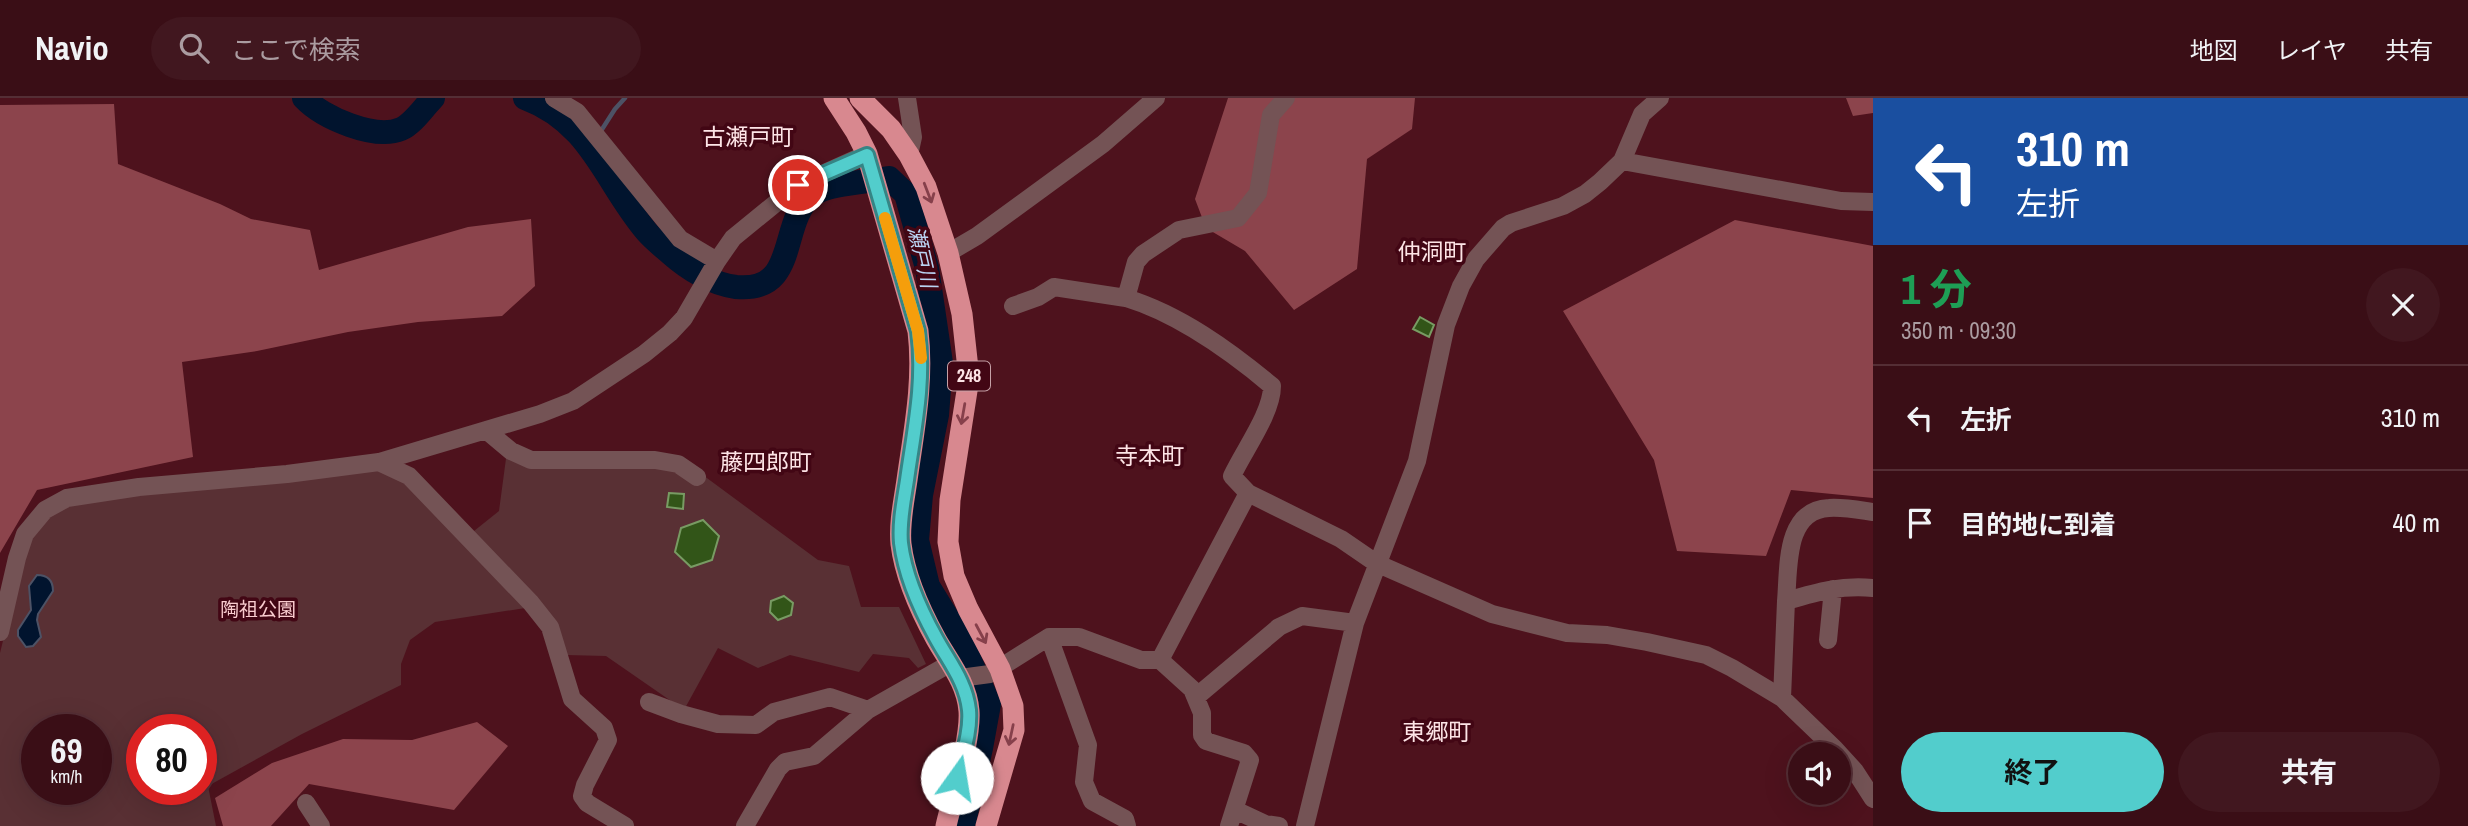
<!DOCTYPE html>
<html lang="ja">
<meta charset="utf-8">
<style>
:root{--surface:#3a0e16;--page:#41171f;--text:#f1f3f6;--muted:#ab9ca1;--line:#542e35;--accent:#52cdcc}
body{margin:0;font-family:"Archivo Narrow","Noto Sans JP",sans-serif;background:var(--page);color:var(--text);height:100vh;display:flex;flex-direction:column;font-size:26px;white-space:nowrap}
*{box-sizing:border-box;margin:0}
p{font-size:23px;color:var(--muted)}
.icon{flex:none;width:38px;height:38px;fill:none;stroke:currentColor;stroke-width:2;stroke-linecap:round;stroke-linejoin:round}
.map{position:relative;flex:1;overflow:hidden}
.details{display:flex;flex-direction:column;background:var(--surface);width:595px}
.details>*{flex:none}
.banner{background:#1a4fa0;color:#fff;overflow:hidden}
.tools{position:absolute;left:1788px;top:644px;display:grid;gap:14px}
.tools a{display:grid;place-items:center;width:63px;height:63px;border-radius:50%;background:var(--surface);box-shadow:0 7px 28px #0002,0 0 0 2px var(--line);font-size:35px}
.speed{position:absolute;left:21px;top:616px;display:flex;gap:14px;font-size:35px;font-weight:700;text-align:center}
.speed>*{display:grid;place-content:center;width:91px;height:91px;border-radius:50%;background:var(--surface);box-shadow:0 7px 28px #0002,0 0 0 2px var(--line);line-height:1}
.speed small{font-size:18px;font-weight:400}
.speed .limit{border:10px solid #d22;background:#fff;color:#111}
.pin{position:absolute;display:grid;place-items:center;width:60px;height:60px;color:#fff;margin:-30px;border:4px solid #fff;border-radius:50%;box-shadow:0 2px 7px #0007}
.me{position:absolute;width:77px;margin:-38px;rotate:13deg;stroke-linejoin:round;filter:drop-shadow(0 0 5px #0008)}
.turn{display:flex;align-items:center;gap:24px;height:147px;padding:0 28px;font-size:32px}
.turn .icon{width:91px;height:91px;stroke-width:2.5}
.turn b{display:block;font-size:49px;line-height:60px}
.round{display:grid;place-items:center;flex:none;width:74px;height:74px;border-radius:37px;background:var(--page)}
.overview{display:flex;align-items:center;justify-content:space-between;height:119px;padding:0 28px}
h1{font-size:42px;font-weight:700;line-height:52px;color:#1e9e55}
.action{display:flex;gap:14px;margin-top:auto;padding:14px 28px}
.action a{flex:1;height:80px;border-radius:42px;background:var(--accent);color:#111;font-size:28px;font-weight:700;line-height:80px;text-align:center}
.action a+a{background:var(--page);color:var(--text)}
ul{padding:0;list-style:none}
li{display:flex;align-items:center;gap:21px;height:105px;padding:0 28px;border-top:2px solid var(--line)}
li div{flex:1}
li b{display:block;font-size:26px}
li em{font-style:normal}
header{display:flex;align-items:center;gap:42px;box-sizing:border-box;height:98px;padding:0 35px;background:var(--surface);border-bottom:2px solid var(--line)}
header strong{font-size:33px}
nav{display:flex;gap:38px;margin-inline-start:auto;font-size:24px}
.search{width:490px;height:63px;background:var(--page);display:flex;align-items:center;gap:18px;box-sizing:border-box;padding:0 24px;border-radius:38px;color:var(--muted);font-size:26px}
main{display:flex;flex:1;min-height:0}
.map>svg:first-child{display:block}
</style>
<header>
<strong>Navio</strong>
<div class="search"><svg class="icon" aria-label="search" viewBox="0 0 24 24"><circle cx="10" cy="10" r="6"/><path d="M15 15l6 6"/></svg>ここで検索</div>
<nav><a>地図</a><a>レイヤ</a><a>共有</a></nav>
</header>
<main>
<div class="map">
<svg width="1873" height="728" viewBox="0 0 1873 728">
<rect width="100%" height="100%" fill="#4e121d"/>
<!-- green -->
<path fill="#593034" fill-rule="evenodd" d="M507,353L692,369L818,462L849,468L861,509H899L926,566L918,570L909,560L873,556L859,574L790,557L758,570L718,550L684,612L606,558L566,557L538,508L435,524L410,542L401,566V587L302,636L208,688L216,728H0V555L26,449L40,426L55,414L78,405L367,363L403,377L464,441L499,413ZM37,632H96V691H37ZM142,632H201V691H142Z"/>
<!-- forest -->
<path fill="#8c444c" d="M1228,0H1415L1412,31L1367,61L1357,171L1294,212L1245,153L1206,130L1195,101Z
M1846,0H1873V15L1853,18Z
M114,6L118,66L220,106L251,121L310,132L319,172L468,129L531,121L535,188L502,218L418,224L348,234L257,253L182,264L193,359L37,392L0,455V7Z
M1735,122L1873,148V400L1791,392L1766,458L1677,453L1654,362L1563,213Z
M477,624L508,648L454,712L309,686L271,728H223L215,700L272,665L343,641L412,642Z"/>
<!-- water -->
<path fill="#01142e" stroke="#4d5265" stroke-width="2" d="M37,477C48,477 53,482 53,493L38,516L37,522L41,539L33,548L26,549L18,538V532L31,512L29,488Z"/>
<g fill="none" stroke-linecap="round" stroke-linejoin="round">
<!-- stream -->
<path stroke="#4d5265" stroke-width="4.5" d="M599,36L615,11L625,0"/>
<!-- river -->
<path stroke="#01142e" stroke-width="24" d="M304,0C323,20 375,42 401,31C413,26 424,9 433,0
M525,0C592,25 605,85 647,134C654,142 663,149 671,156C688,171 712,186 736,189C800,195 778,125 812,97C828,85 869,84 889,80L906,96L927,170L941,265L937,317L921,397L917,442L928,488L961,542L989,606L981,650L963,728"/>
</g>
<!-- building -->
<path fill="#325518" stroke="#789b63" stroke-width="2" d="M1420,219L1434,227L1429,239L1413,231Z
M669,395L684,396L683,411L667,409Z
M703,422L719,438L712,462L691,469L675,454L681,430Z
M784,498L793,505L791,517L778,522L770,514L771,503Z"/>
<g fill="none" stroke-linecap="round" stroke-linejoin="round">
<!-- minor -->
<path stroke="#745355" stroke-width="18" d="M554,0L577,14L680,141L717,163
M907,0L913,39L909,57
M1286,0L1271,17L1258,95L1238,120L1179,132L1143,156L1136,164L1126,200C1179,216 1229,252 1272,288C1272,315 1244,352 1232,378L1248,395L1341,441L1376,465L1492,516L1567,535L1607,537L1647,544L1706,557L1732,570L1782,600L1835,651L1855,673L1873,701
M1622,63L1841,103L1873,104
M948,155L977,138L1103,46L1156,0
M1013,208L1038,199L1054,189L1126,200
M486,332L511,353L531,362H655L678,366L697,379
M379,364L409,378L531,505L550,529L572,601L604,630L608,642L585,687L582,698L587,705L625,728
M1786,503C1789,471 1784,412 1829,410C1844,409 1859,412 1873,414
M0,534L17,460L25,436L45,412L67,400L139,389L287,376L379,364L540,316L573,303L644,256L670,235L684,220L717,163L733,140L798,87L867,56
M1049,539L1088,647L1084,684L1092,703L1125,721L1127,728
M1828,542L1833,491
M1160,562L1248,395
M960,580L990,576L1049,539H1079L1141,562H1160L1192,591L1202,615V637L1206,643L1244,655L1250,662L1229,728
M1196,599L1279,529L1302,518L1355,525
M1782,600L1786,503C1817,494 1840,487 1873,490
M649,604L681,616L718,626L756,627L774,614L830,599L868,612
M306,705L321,728
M1235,712L1265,726L1279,728
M745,728L778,671L785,664L814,658L868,612L951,565
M1305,728L1355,525L1417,363L1446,227L1461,188L1476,161L1503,130L1511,125L1563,108L1585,96L1600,84L1622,63L1642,16L1660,0"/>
<!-- highway -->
<path stroke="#d8888f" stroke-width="21" d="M834,0L856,34L867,56L918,233C924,283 914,332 907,382C904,403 899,425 901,446C905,479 920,512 936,541C949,564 967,585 969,613C971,642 953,697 946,728
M860,0L891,31L909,57L926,89L948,155L962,216L969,280L950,402L948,444L954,478L968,511L1000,571L1013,608L1014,632L986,728"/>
</g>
<!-- one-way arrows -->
<defs><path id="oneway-shaft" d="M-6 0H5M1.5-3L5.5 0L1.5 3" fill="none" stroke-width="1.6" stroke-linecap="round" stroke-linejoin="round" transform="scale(1.75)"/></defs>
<g stroke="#86404b">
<use href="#oneway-shaft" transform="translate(928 95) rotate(69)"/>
<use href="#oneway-shaft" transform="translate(963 316) rotate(100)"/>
<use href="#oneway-shaft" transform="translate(981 536) rotate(62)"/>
<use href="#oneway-shaft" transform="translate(1011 637) rotate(102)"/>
</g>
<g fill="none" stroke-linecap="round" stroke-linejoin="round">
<defs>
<path id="route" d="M798,87L867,57L918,233C925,283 914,332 907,382C904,402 899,424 901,445C905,478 920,511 936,540C949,564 966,584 969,612C971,634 962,658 957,680"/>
</defs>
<!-- route casing -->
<use href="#route" stroke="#358585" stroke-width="18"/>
<!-- route -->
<use href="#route" stroke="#52cdcc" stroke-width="12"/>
<!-- slow -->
<path stroke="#f59e0b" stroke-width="12" d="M885,120L918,233L921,260"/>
</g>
<g text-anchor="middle" stroke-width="7" stroke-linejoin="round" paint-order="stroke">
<!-- shield labels -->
<rect fill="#420614" stroke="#c5a1a7" stroke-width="2" x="948" y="263.5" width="42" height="29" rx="5"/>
<g font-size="18" font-weight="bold" fill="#fde4e6">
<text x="969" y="284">248</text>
</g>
<!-- park labels -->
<g font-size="19" fill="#f9cccf" stroke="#420614">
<text x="258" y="518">陶祖公園</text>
</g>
<!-- water labels -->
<g font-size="21" font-style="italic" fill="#bad3f2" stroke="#420614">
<text transform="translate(922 159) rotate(77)" y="7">瀬戸川</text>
</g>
<!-- quarter labels -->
<g font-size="23" fill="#fde4e6" stroke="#420614">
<text x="748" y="47">古瀬戸町</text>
<text x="1432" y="162">仲洞町</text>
<text x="1150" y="366">寺本町</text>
<text x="766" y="372">藤四郎町</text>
<text x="1437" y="642">東郷町</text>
</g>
</g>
</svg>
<div class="tools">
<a><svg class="icon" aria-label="sound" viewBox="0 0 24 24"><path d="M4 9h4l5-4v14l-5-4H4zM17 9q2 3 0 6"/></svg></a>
</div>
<div class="speed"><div>69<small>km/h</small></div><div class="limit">80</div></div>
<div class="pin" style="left:798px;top:87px;background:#d93025"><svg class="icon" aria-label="arrive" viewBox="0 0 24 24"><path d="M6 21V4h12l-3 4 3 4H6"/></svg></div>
<svg class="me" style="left:957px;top:680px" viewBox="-20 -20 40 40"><circle r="19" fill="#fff"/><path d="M0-13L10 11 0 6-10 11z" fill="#52cdcc"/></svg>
</div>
<section class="details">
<div class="banner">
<div class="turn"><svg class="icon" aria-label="left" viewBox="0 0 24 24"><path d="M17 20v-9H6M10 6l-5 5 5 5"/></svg><div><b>310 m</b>左折</div></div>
</div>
<div class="overview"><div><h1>1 分</h1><p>350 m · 09:30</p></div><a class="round"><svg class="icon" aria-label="close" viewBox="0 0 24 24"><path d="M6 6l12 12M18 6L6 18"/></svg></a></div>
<ul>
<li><svg class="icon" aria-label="left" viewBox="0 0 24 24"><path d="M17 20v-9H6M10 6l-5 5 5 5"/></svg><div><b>左折</b></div><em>310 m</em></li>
<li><svg class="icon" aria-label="arrive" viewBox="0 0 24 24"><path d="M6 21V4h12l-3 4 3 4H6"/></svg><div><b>目的地に到着</b></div><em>40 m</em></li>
</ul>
<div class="action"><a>終了</a><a>共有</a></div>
</section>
</main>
